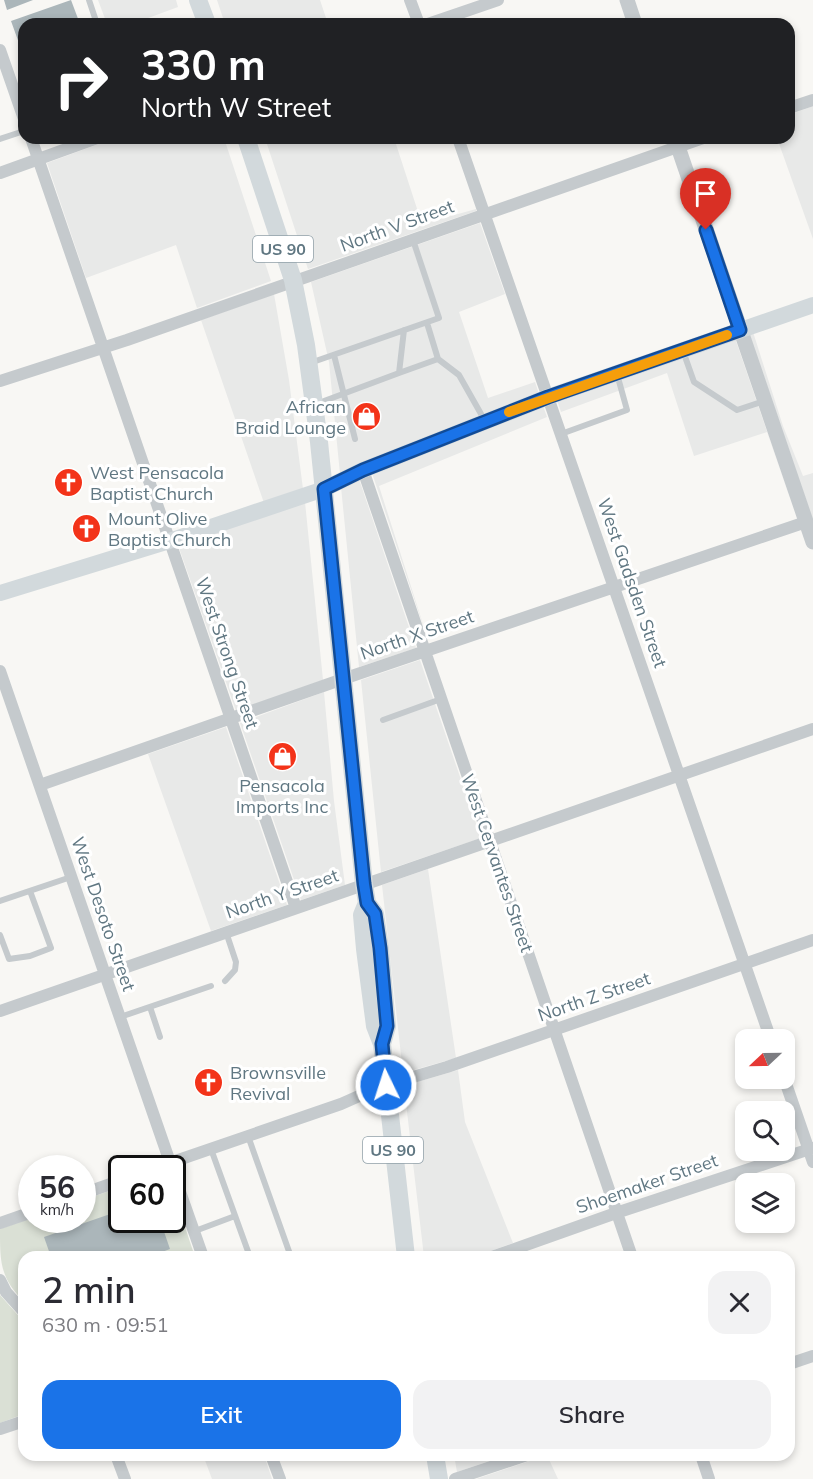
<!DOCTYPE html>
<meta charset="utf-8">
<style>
:root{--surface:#fff;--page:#f2f2f3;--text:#2b2b33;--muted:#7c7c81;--accent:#1a73e8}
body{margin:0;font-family:Mulish,sans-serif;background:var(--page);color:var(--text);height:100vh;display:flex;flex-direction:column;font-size:22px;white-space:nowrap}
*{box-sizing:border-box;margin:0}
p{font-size:20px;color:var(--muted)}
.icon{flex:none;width:33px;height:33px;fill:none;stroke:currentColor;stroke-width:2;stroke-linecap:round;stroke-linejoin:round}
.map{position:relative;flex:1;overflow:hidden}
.side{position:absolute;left:18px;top:1251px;width:777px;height:210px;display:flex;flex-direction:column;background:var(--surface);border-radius:18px;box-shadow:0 3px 9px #0003}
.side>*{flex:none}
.top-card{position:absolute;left:18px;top:18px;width:777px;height:126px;border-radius:18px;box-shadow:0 3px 9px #0003;background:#202124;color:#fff;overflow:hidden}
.needle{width:39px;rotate:248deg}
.buttons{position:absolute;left:735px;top:1029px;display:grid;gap:12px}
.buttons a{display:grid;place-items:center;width:60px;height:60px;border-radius:12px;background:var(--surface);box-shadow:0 3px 9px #0003;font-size:30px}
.speed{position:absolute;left:18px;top:1155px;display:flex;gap:12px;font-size:30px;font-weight:700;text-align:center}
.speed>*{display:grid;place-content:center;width:78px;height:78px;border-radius:50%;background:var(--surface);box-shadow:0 3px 9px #0003;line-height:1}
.speed small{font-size:15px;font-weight:400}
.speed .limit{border:3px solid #111;border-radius:9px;background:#fff;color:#111}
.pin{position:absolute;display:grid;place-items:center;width:51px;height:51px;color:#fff;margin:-62px -26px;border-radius:50% 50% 50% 0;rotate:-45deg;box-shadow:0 0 6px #0007}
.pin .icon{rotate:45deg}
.me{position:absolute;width:66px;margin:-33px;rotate:356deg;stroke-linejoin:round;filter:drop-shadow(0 0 4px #0008)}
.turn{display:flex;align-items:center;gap:21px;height:126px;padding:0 24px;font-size:27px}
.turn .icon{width:78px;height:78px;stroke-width:2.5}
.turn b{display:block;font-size:42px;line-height:51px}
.round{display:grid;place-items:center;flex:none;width:63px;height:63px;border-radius:18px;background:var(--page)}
.overview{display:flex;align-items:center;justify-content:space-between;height:102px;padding:0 24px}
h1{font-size:36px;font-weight:600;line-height:45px}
.button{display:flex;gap:12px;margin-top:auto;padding:12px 24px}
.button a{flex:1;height:69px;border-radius:18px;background:var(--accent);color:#fff;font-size:24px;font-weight:600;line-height:69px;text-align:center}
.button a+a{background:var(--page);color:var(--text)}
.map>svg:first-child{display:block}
</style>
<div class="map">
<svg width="813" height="1479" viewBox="0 0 813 1479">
<rect width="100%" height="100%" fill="#f8f7f4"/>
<!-- built -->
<path fill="#e8e9e8" d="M98,0H176L178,7L132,24H107Z
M217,0H320L328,24H225Z
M813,106V239L777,138H789V115Z
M115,138H224L271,281L197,308L176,245L86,278L47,163Z
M265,138H394L422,224L476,209V211L308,269Z
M480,223L505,294L459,312L488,398L535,382L539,394L340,474L329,362L311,282Z
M274,294L289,380L303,489L264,503L201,320Z
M753,332L783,426L803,476L813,473V520L749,333Z
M735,338L797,519L767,432L694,456L667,373L561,412L557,400Z
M543,406L547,417L379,486L429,643L372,473Z
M359,479L416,648L359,667L341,487Z
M305,502L323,680L236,711L178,545Z
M420,660L481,838L381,872L361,680Z
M324,692L334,801L345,885L301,900L240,723Z
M226,727L287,905L211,931L148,754Z
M428,869L456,1058L403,1073L382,885Z
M458,1070L465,1122L513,1243L474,1257H424L404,1086Z
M203,1455H264L272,1479H212Z
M454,1455H507L457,1472Z
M547,1455L558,1479H476Z"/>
<!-- green -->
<path fill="#dae0d5" d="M121,1187L122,1220H172L173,1191L195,1257H24V1302C0,1277 0,1263 0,1229L31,1218L82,1220L83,1200Z
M0,1295L24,1322V1414L0,1423Z"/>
<!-- building -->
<path fill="#abb6ba" d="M4,0H33L7,10Z
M71,0L80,24H24V57L11,21Z
M116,1212L122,1214V1220H131L144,1226L160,1220L170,1249L154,1255L152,1257H51L44,1237Z"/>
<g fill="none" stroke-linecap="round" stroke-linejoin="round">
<!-- service -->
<path stroke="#c5cacd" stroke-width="6" d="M89,0L97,24
M0,139L24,131
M427,323L438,359L459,375L485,421
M683,351L694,382L737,410L764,401
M334,355L355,439
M310,363L439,318L413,240
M399,373L438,359
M316,404L399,373L404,330
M561,434L627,410L617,374
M383,720L441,699
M0,901L71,877
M0,935L9,959L30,956L51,948L30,891
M225,981L235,970L236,962L226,932
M150,1007L160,1037
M120,1017L211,986
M248,1136L291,1257
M211,1149L250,1257
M195,1231L235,1216"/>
<!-- minor -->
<path stroke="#c5cacd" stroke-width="12" d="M410,0L419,24
M428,24L498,0
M0,50L24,119
M789,108L813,100
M31,138L296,908
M458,138L771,1040
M0,173L97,138
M0,381L127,340L703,138
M363,470L632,1257
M0,671L172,1168
M40,785L343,679L806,522
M0,1011L813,729
M784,1078L813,1162
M386,1085L447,1067L813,940
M155,1168L341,1104L368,1092
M172,1169L203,1257
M82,1194L122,1180
M0,1223L32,1212
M492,1257L616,1213L813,1148
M0,1280L6,1292L24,1312
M789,1364L813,1356
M0,1429L24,1421
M116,1455L125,1479
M271,1455L280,1479
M701,1455L709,1479
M455,1479L527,1455"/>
<!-- tertiary -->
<path stroke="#c5cacd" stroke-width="15" d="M627,0L635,24
M675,138L813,542"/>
<!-- secondary -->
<path stroke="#d2d9dc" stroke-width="16" d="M0,593L169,541L324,489L363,470L548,397L813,305"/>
<!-- primary -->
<path stroke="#d2d9dc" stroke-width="18" d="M198,0L207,24
M246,138L293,280L306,345L319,442L364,884L367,903L375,914L380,948L387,1026L382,1044
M367,903L362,915L365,949L375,1026L382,1044L406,1257
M435,1455L439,1479"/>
</g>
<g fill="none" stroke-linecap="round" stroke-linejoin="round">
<defs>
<path id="route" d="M386,1085L382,1044L387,1026L380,948L375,914L367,903L364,884L324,489L363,470L548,397L740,330L706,230"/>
</defs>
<!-- route casing -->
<use href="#route" stroke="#114b97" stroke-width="15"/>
<!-- route -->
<use href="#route" stroke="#1a73e8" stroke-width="10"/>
<!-- slow -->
<path stroke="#f59e0b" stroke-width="10" d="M509,412L727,335"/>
</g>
<!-- icons -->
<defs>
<symbol id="shop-disc" viewBox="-11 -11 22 22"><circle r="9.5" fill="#f33319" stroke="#fff"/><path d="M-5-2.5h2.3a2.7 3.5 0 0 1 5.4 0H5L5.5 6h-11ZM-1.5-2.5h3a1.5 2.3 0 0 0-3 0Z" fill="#fff"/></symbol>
<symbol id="church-disc" viewBox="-11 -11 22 22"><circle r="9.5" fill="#f33319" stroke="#fff"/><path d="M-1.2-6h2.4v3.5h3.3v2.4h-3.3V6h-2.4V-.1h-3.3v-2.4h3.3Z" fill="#fff"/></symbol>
</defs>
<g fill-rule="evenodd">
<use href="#shop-disc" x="350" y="400" width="33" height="33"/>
<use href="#church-disc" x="52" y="466" width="33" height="33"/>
<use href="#church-disc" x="70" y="512" width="33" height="33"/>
<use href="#shop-disc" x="266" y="740" width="33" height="33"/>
<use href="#church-disc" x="192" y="1066" width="33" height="33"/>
</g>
<g text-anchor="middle" stroke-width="6" stroke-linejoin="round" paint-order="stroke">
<!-- shield labels -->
<g fill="#fff" stroke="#90a0a8" stroke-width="1.5">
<rect x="253" y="236" width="60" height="26" rx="4.5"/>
<rect x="363" y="1137" width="60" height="26" rx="4.5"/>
</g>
<g font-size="16" font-weight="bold" fill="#607782">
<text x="283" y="255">US 90</text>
<text x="393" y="1156">US 90</text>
</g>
<!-- street labels -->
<g font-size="18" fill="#607782" stroke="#fff">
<text transform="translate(397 226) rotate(-20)" y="6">North V Street</text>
<text transform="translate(632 583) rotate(71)" y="6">West Gadsden Street</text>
<text transform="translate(417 635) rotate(-19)" y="6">North X Street</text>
<text transform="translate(227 653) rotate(71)" y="6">West Strong Street</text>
<text transform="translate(497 863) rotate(71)" y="6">West Cervantes Street</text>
<text transform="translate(282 894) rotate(-19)" y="6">North Y Street</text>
<text transform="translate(103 914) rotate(71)" y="6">West Desoto Street</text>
<text transform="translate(594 997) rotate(-19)" y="6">North Z Street</text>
<text transform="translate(647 1184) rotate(-19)" y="6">Shoemaker Street</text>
</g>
<!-- poi labels -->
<g font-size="18" fill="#607782" stroke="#fff" text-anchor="start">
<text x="346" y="413" text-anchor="end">African<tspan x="346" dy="21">Braid Lounge</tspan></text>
<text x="90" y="479">West Pensacola<tspan x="90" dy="21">Baptist Church</tspan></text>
<text x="108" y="525">Mount Olive<tspan x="108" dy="21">Baptist Church</tspan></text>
<text x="282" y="792" text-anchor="middle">Pensacola<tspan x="282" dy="21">Imports Inc</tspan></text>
<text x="230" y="1079">Brownsville<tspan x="230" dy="21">Revival</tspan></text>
</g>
</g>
</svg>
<div class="buttons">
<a><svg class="needle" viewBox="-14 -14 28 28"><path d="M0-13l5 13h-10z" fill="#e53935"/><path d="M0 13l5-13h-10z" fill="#7c7c81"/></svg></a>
<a><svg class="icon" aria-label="search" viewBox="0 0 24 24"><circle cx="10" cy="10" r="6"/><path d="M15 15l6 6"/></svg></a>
<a><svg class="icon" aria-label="layers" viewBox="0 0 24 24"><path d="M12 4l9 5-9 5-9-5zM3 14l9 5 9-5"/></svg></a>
</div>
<div class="speed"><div>56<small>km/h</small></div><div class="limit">60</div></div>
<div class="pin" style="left:706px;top:230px;background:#d93025"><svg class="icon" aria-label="arrive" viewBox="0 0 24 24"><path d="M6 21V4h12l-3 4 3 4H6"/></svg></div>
<svg class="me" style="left:386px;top:1085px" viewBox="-20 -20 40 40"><circle r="17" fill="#1a73e8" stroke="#fff" stroke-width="3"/><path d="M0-11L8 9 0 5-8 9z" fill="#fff"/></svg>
<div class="top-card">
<div class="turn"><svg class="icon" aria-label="right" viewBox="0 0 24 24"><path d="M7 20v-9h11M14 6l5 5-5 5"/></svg><div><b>330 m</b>North W Street</div></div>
</div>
<section class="side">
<div class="overview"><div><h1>2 min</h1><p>630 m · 09:51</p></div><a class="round"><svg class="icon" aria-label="close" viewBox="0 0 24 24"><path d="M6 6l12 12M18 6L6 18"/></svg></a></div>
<div class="button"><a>Exit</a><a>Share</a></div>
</section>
</div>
